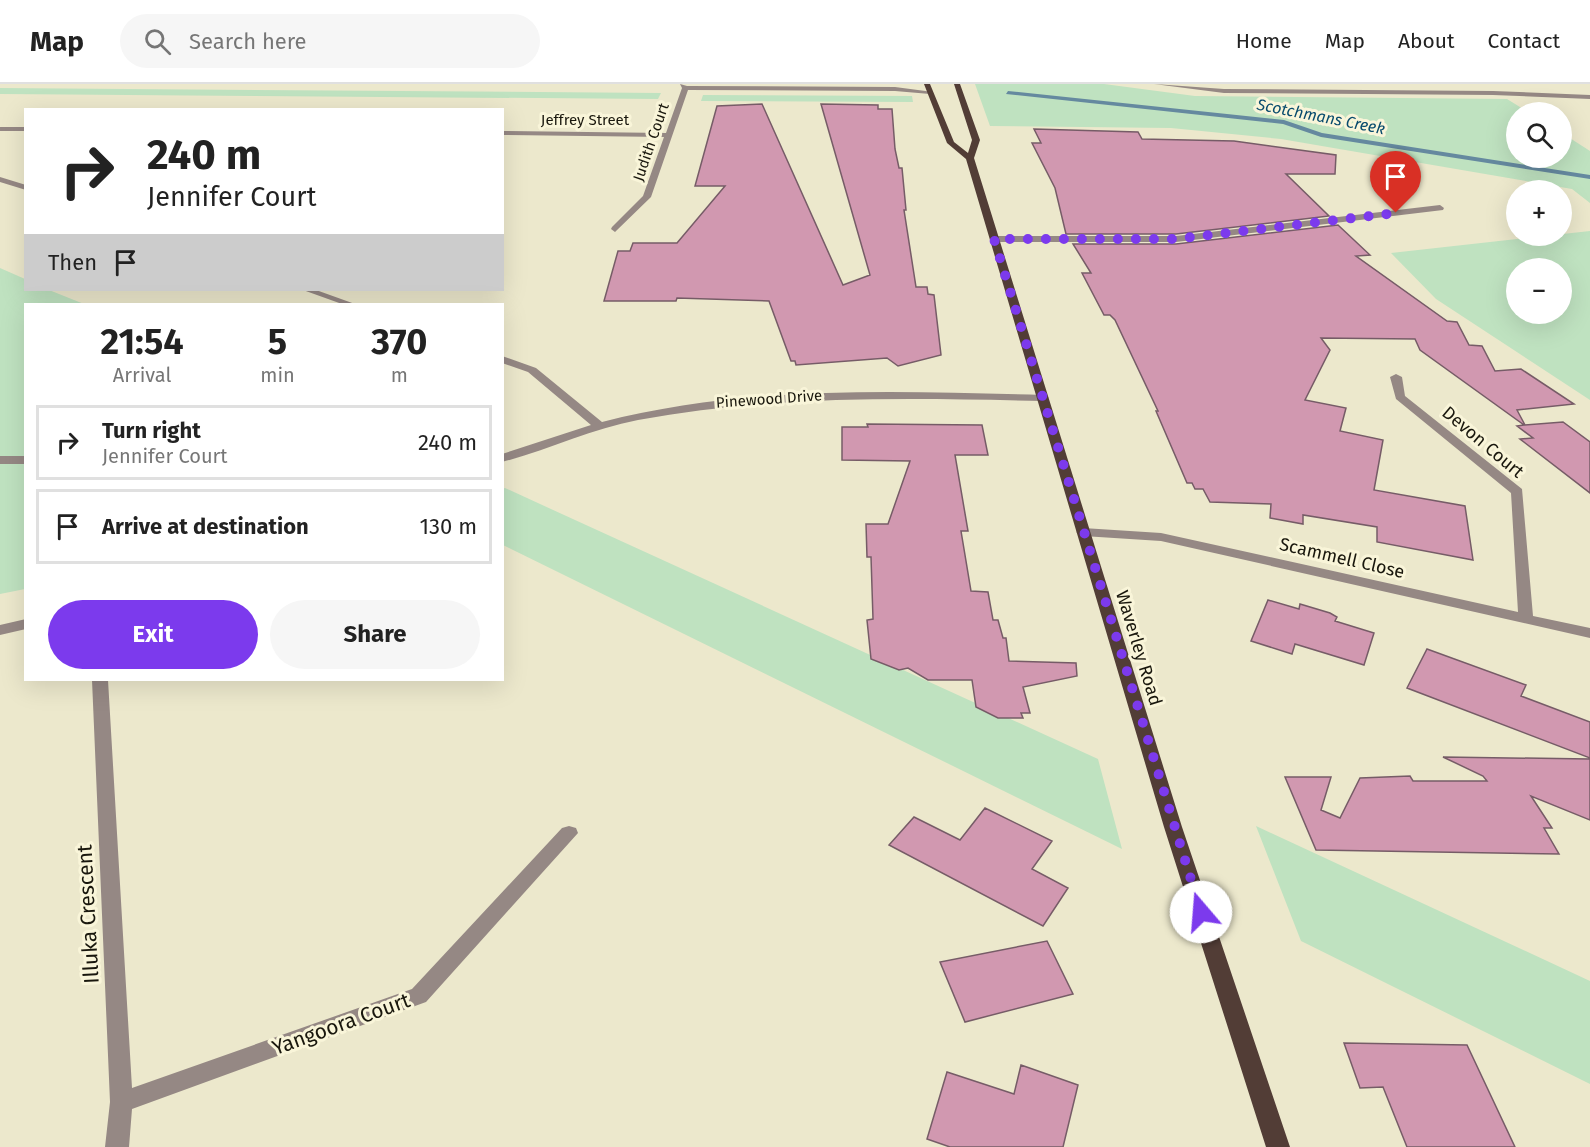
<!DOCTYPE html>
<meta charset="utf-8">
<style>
:root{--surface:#fff;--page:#f6f6f6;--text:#222;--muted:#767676;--line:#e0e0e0;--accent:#7c3aed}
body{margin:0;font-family:"Fira Sans",sans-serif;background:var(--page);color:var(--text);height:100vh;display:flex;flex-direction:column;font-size:22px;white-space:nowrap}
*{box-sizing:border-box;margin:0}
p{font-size:20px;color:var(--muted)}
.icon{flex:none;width:33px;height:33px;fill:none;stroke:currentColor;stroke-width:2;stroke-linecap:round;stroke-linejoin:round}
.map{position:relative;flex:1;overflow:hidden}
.details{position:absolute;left:24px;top:219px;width:480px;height:378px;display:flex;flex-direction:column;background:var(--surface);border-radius:0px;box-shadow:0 6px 24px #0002}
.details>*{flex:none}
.top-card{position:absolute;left:24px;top:24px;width:480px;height:183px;border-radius:0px;box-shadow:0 6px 24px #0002;background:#fff;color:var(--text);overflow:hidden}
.buttons{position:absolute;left:1506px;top:18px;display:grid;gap:12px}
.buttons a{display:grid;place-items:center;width:66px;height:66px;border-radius:50%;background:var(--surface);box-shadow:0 6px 24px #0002;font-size:30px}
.pin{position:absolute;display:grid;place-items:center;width:51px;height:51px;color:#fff;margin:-62px -26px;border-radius:50% 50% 50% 0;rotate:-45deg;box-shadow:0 0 6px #0007}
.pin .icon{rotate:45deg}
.me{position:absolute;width:66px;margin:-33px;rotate:342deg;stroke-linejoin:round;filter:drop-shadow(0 0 4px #0008)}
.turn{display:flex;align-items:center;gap:21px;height:126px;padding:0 24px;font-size:27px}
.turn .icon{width:78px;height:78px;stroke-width:2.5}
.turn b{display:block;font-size:42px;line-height:51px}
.then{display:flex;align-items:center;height:57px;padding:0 24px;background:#0003;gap:12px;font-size:22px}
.eta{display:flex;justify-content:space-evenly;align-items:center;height:102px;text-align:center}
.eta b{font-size:36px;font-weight:700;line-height:42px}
.primary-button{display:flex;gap:12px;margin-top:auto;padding:12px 24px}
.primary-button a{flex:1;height:69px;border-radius:36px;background:var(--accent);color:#fff;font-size:24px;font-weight:700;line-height:69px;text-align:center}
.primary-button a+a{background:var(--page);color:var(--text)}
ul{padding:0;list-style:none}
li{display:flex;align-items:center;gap:18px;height:75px;margin:0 12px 9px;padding:0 12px;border:3px solid var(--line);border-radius:0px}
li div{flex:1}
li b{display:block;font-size:22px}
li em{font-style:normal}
header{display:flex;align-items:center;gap:36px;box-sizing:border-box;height:84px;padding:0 30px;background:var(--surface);border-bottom:2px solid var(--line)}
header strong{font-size:28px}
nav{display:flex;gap:33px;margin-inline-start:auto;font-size:21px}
.search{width:420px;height:54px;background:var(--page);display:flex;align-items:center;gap:15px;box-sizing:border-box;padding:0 21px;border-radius:33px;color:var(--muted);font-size:22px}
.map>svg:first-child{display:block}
</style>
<header>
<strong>Map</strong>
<div class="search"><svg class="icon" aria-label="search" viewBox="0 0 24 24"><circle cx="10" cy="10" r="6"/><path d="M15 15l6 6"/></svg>Search here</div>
<nav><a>Home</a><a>Map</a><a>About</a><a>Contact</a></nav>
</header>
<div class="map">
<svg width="1590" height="1063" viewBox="0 0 1590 1063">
<rect width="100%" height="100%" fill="#ece8cc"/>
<!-- green -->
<path fill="#bfe2c0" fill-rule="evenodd" d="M975,0H1104L1195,12L1507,15L1528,28H1516V74H1562V49L1590,67V119L1572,105L1281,55L1171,44L990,42Z
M0,4L661,9L658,15L0,10Z
M703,11L912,12L913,18L701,17Z
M1590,147V316L1436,215L1391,169ZM1562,184V230H1516V184Z
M0,184L25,195L26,206H49L84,220H26L25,505L0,510Z
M505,404L1098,675L1122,765L503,461L502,405Z
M1256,742L1590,897V1000L1301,857Z"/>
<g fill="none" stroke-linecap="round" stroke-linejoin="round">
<!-- stream -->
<path fill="#65899f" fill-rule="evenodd" d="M1008,7L1284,36L1322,49L1590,91V95L1321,53L1283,40L1006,10Z"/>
</g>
<!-- building -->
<path fill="#d198b0" stroke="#765c67" stroke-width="1.5" d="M762,20L843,201L870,191L821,20L878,21V25H892L895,65L899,84H902L906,126H904L916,203H927L928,210L934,211L941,271L898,282L887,274L796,281L795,277H791L769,217L677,214L676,217H604L618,167H630L633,159H677L725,102H695L717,22Z
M1034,45L1138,48L1142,55L1234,57L1336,71L1335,90H1286L1329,132L1176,150H1066L1055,104L1032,59H1041Z
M1338,141L1370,171L1356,172L1447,237L1457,238L1469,261L1482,262L1495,287L1521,285L1574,320L1517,326L1525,341L1563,338L1590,358V409L1520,355L1533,354L1517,342L1524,341L1420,266L1415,255L1321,254L1330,266L1305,316L1346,324L1340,347L1383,356L1374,406L1465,422L1473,476L1377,458V443L1303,431V440L1270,434L1271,420L1210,418L1203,405H1195L1192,399H1187L1156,327H1158L1115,236L1110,231H1104L1082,189H1091L1073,160H1176Z
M867,340L982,341L988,371H955L968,447H961L971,507L988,508L993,536H998L1003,554H1006L1009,577L1076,579L1077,592L1023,603L1030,629H1021L1023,634H998L976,623L972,596H928L908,584L899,586L871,575L867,536L873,535L871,473H867L866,440H888L910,377L842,376V343H868Z
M1268,516L1299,525L1300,520L1330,529L1337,533L1335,537L1374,549L1364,581L1295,560L1292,570L1251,557Z
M1427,565L1526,601L1521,612L1590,638V674L1407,604Z
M1443,673L1590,675V736L1531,712L1552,744H1544L1559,770L1316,766L1285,693H1331L1321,726L1340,734L1360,694L1410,692L1413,697H1487L1483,692Z
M985,724L1052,757L1032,785L1068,804L1043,842L889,761L914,733L960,756Z
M1047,857L1073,910L965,938L940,878Z
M1344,959L1467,961L1515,1063H1407L1383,1003L1360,1004Z
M1021,981L1078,1001L1063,1063H950L927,1055L947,988L1014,1010Z"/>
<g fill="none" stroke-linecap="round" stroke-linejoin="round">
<!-- service -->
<path fill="#958884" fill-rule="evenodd" d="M0,372H26V380H0Z"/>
<!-- minor -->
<path fill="#958884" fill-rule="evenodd" d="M680,0L687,2L895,3L933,8L930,10L895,7L688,6L651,113L615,148L611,145L612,143L643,112L664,53L502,51V47L666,49L682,4Z
M1154,0L1224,5L1493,7L1590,11V15L1493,11L1224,9Z
M0,43H26V47H0Z
M0,93L26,101V106L0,98Z
M1440,121L1444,124L1443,126L1176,158H994L990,155L994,152H1176Z
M303,206H316L355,220H342Z
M502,272L536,284L602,338C746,301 895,307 1043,311L1049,314L1043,317C907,314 772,311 638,336C591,345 548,366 502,378V370L591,341L528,288L502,279Z
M1396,290L1402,293L1405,312L1522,405L1533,532L1590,544V554L1161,457L1083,452L1076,448L1083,444L1161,449L1518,528L1511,409L1396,315L1390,293Z
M26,535V545L0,551V541Z
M92,596H108L132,1004L412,905L562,744L569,742L576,744L578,749L426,918L132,1025L129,1063H105L110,1018Z"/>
<!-- primary -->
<path fill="#523d36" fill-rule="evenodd" d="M924,0H930L954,58L968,69L972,56L954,0H960L980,56L974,74L1182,743L1290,1063H1266L1164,743L966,75L947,59Z"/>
</g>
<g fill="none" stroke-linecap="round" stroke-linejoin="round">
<!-- route -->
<path stroke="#7c3aed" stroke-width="10" stroke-dasharray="0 18" d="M1201,828L994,155H1176L1396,129"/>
</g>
<g text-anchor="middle" stroke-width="6" stroke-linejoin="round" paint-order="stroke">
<!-- far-street labels -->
<g font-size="15" fill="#19170d" stroke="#f9f5d9">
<text x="585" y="41">Jeffrey Street</text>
<text transform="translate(651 58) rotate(-71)" y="5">Judith Court</text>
<text transform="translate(769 315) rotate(-4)" y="5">Pinewood Drive</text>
</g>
<!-- far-water labels -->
<g font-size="16" font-style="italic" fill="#084b6d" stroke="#f9f5d9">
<text transform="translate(1321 32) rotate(11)" y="6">Scotchmans Creek</text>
</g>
<!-- street labels -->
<g font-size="18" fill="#19170d" stroke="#f9f5d9">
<text transform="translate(1483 358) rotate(40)" y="6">Devon Court</text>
<text transform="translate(1342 474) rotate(13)" y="6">Scammell Close</text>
<text transform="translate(1139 564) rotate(73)" y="6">Waverley Road</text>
</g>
<!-- near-street labels -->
<g font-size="21" fill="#19170d" stroke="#f9f5d9">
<text transform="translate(88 830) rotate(-93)" y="7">Illuka Crescent</text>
<text transform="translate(341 940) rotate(-20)" y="7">Yangoora Court</text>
</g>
</g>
</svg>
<div class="buttons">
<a><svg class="icon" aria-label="search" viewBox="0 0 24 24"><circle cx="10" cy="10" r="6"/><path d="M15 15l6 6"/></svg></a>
<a>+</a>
<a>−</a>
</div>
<div class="pin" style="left:1396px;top:129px;background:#d93025"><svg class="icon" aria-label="arrive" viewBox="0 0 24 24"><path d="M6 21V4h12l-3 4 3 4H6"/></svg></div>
<svg class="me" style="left:1201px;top:828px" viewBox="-20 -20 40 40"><circle r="19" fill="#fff"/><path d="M0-13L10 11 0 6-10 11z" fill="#7c3aed"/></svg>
<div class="top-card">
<div class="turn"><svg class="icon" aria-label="right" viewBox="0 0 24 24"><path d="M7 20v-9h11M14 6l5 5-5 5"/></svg><div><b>240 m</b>Jennifer Court</div></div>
<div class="then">Then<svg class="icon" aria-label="arrive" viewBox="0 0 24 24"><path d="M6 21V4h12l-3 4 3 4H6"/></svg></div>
</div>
<section class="details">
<div class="eta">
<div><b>21:54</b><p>Arrival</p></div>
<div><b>5</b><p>min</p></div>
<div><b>370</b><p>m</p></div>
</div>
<ul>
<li><svg class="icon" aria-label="right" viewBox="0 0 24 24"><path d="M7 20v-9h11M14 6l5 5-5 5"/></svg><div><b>Turn right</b><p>Jennifer Court</p></div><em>240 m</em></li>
<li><svg class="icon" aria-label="arrive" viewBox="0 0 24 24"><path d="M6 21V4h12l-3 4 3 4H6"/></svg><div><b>Arrive at destination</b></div><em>130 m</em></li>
</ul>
<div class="primary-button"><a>Exit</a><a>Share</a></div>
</section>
</div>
